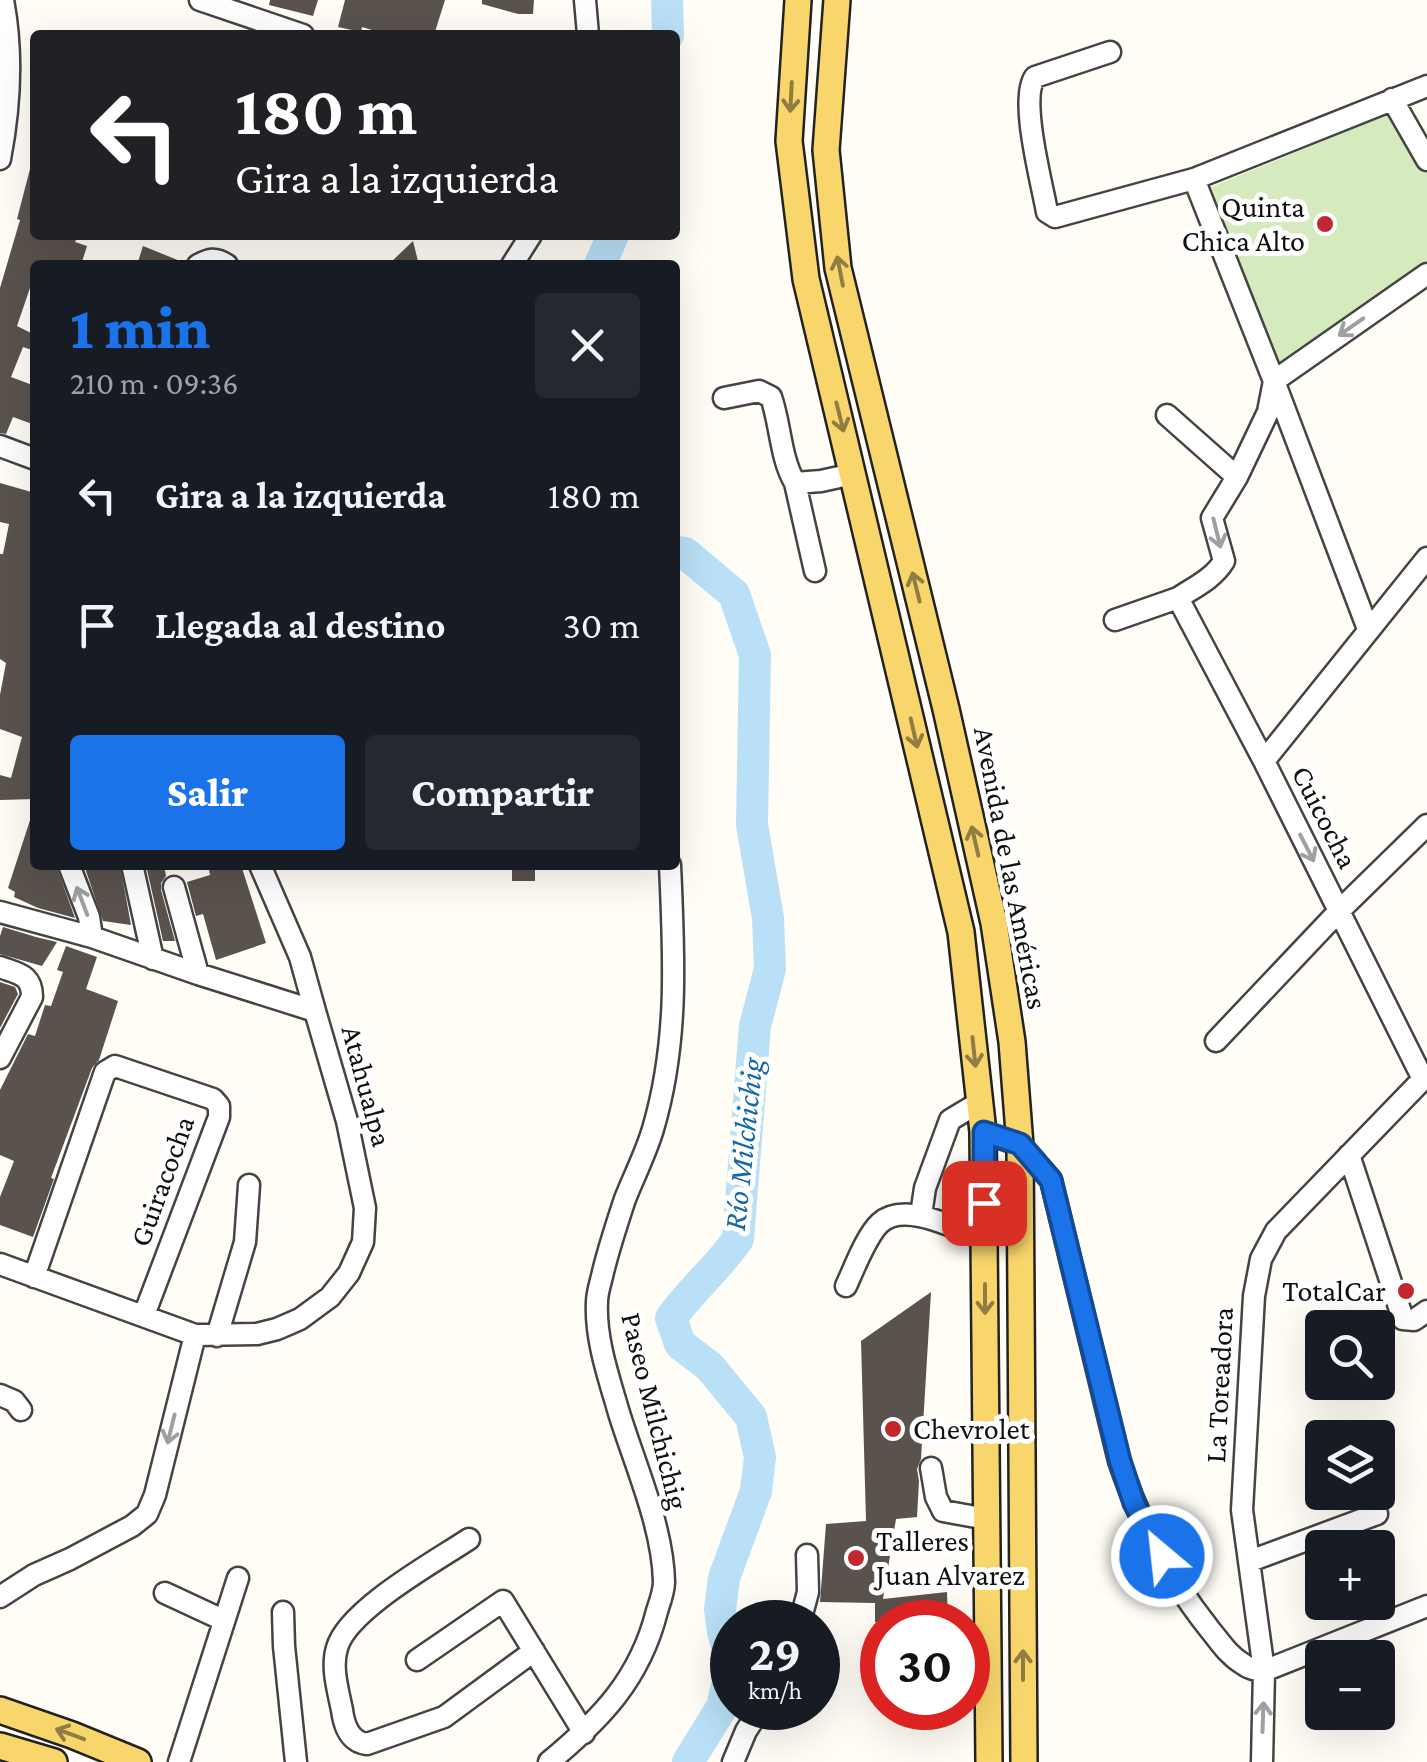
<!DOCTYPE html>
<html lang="es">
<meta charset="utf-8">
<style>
:root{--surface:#171b24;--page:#242831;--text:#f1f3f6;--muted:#9ea1a6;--accent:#1a73e8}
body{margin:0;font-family:"Crimson Pro",serif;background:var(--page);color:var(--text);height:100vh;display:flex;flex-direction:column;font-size:38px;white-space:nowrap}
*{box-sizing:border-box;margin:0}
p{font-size:32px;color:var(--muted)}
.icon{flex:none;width:55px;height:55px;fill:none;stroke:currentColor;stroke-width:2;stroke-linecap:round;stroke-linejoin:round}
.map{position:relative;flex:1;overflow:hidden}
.sheet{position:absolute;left:30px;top:260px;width:650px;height:610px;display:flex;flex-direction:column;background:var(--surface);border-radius:10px;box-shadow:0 10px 40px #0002}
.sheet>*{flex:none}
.guide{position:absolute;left:30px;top:30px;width:650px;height:210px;border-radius:10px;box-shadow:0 10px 40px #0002;background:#202124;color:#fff;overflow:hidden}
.buttons{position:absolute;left:1305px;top:1310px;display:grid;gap:20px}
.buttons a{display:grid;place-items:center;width:90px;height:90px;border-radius:10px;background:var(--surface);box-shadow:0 10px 40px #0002;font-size:50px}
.speed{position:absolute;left:710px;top:1600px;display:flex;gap:20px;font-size:50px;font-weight:700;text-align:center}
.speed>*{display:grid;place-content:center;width:130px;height:130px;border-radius:50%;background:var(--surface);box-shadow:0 10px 40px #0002;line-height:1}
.speed small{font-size:25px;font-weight:400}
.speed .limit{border:15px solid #d22;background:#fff;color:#111}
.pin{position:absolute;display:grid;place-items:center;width:85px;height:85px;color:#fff;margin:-42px;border-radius:20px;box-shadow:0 5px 15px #0006}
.me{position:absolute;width:110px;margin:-55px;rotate:332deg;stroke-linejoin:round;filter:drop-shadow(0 0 8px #0008)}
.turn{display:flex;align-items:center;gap:35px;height:210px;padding:0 40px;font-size:45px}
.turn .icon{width:130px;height:130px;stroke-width:2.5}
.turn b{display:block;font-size:70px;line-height:85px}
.round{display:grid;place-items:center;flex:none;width:105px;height:105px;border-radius:10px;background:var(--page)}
.summary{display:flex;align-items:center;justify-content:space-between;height:170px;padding:0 40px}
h1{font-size:60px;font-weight:800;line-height:75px;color:var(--accent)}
.button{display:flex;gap:20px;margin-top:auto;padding:20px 40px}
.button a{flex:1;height:115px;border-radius:10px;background:var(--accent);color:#fff;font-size:40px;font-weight:800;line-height:115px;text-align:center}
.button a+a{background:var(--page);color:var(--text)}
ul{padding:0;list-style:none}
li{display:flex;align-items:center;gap:30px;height:130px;padding:0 40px}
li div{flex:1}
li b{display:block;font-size:38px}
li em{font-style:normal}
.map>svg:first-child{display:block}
</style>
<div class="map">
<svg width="1427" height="1762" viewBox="0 0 1427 1762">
<rect width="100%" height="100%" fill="#fffdf5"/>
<!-- green -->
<path fill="#d5ebbd" d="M1394,112L1427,169V269L1278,366L1209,188Z"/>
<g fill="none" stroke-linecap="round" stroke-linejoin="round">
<!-- river -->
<path stroke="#b9e0f7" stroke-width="32" d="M667,0L668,35
M600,265L613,235
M675,552L685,553L734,594L755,655L752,825L768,918L770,969L755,1026L738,1239C718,1268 691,1290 671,1318L680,1344L710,1367L751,1417L760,1457L756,1491L724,1578L720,1609L723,1632L732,1664L722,1707L688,1762"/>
</g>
<!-- building -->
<path fill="#5a524d" d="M270,0H318L313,16L269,5Z
M345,0H445L434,35H389L362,27L361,32L338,27Z
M482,0H534L533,14H518L482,4Z
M30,169H35V235H65L77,238L75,242L87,246L81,265H35V283L32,282L17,326L35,335V351L23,347L11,377L35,386V425L13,417L6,434L0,433V288L20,220L17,219Z
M413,241L419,265H388Z
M143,246L185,263L184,265H137Z
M0,483L35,493V799L0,800V775L11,778L22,737L0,729V695L6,663L0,659V554H3L9,524L0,522Z
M32,814H35V865H56L75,918L38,908L14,897L15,892L8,888Z
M84,865H120L131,925L103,921Z
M146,865H164L166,876L161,883V890L175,941H163Z
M208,865H241L266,943L216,960L203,914L196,916L187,882L210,875Z
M512,865H535V881H512Z
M3,927L36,937L57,942L42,966L0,954V936Z
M66,946L97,957L86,989L118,1001L99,1060L92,1068L51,1178L54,1179L33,1237L0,1225V1197L14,1161L0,1155V1090L28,1034L35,1036L45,1005L51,1006L63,972L57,970Z
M0,982L15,987L18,994L0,1028Z
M931,1292L921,1459L917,1469L919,1481L917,1517L896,1519L883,1599L947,1592L948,1622H875V1603L820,1602L826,1524L866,1521L861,1341Z"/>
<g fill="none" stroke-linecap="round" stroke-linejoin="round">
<defs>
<path id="minor" d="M200,0L303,35
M585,0L588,35
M1110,52L1035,77C1019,99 1042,183 1047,212L1055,217L1194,179L1427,86
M1392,99L1427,160
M0,159C10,107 13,53 3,0
M1194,179L1274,381L1368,629
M198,265C209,259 215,257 227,265
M512,265L531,235
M724,398L759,391L771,397C781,426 780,457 795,483L821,481L853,474
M1167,415L1237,477
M0,446L35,459
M795,483L815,571
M1115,620L1178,598
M1264,761L1427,558
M69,865L89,917L92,937
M260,865L300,957L315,1011
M133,869L153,959
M174,887L198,974
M0,912L92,937L198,974L315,1011L347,1121L365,1208L363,1242L349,1273L330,1297L300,1319L277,1329L257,1334L195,1335L0,1264
M0,967C18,974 32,974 32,997L0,1058
M1216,1041L1339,911L1427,825
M1423,1079L1264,761L1178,598C1195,587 1214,578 1224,561L1212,518L1237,477L1268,412L1274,381L1427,274
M983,1132L1020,1145L1051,1180L1119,1461C1140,1523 1170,1580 1211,1631C1221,1643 1229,1656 1243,1664C1249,1669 1257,1670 1264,1671L1427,1606
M1349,1155L1403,1319L1414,1320L1427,1311
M921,1215L925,1188L950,1120L980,1102
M34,1277L105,1072L115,1066L213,1099L219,1106V1117L144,1315
M846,1286C854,1269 866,1236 880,1223C905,1200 958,1230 984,1239
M217,1336L245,1242L249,1185
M0,1395L14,1401L21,1410
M931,1468L936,1497L943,1511L987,1519
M469,1539C436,1561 347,1610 337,1648C331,1667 338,1690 342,1710C344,1726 350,1742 367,1744L444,1717L534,1651
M1250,1561L1377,1514
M165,1593L223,1620
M0,1597L34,1575L70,1559L132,1526L147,1514L155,1495L195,1335
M283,1612L284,1646L296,1762
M800,1622L808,1592L807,1555
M417,1660L503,1601L584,1733
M179,1762L238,1578
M549,1762C601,1719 640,1679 657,1611C660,1602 664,1591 664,1582C663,1527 635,1465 619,1413C609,1378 595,1339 597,1302C597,1292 601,1282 603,1272C609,1248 617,1223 625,1199C634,1176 646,1153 653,1129C679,1041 674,955 670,865
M733,1762L746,1731L761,1708
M1262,1762L1264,1671L1242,1510L1254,1296L1261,1259L1276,1231L1427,1075"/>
<path id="major" d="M798,0L789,141L806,279L961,932L983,1132L989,1762
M837,0L826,150L838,268L946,709L994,923L1012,1042L1020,1145L1024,1762
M0,1710L72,1735L138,1762
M0,1746L54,1762"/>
</defs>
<!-- minor casing -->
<use href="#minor" stroke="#444" stroke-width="25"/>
<!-- major casing -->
<use href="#major" stroke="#222" stroke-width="30"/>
<!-- minor -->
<use href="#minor" stroke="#fff" stroke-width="20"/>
<!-- major -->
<use href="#major" stroke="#f9d66b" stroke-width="25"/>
</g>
<!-- one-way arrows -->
<defs><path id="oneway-shaft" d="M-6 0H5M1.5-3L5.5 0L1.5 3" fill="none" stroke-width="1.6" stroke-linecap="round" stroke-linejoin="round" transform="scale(2.5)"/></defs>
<g stroke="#917d42">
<use href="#oneway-shaft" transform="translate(791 97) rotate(93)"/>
<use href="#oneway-shaft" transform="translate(840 271) rotate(-101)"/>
<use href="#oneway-shaft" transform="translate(840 417) rotate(76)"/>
<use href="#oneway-shaft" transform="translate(916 587) rotate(-104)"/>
<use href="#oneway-shaft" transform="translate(914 733) rotate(77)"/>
<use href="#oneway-shaft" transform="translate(975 841) rotate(-103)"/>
<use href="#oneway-shaft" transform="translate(974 1052) rotate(84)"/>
<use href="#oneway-shaft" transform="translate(985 1299) rotate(90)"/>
<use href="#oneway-shaft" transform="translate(1023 1665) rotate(-90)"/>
<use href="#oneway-shaft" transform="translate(70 1734) rotate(-160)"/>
</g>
<g stroke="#a0a0a0">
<use href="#oneway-shaft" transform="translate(1351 327) rotate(145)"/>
<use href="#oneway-shaft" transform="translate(1217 533) rotate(76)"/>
<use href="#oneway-shaft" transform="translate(1307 848) rotate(63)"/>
<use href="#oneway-shaft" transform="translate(82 901) rotate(-111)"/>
<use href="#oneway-shaft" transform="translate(171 1429) rotate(104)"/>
<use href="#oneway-shaft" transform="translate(1263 1717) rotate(-88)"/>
</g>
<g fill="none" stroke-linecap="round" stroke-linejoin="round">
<defs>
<path id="route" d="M984,1203V1132L1020,1144L1051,1180L1120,1461L1134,1503L1162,1556"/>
</defs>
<!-- route casing -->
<use href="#route" stroke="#114b97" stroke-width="25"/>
<!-- route -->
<use href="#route" stroke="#1a73e8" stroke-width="18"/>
</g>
<!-- markers -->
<g fill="#c4262e" stroke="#fff" stroke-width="4">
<circle cx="1325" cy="224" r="10"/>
<circle cx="1406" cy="1291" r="10"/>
<circle cx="893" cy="1429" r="10"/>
<circle cx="856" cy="1558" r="10"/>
</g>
<g text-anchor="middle" stroke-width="10" stroke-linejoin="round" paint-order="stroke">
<!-- poi labels -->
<g font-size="30" fill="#111" stroke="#fff" text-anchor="end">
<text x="1305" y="217">Quinta<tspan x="1305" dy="34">Chica Alto</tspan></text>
<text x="1386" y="1301">TotalCar</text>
<text x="913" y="1439" text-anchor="start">Chevrolet</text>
<text x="876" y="1551" text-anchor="start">Talleres<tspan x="876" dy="34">Juan Alvarez</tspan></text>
</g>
<!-- street labels -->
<g font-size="30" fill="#111" stroke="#fff">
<text transform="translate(1325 817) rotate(63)" y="10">Cuicocha</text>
<text transform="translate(1011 868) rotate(79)" y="10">Avenida de las Américas</text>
<text transform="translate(367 1086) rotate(75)" y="10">Atahualpa</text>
<text transform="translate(162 1181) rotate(-70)" y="10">Guiracocha</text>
<text transform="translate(1219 1385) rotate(-87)" y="10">La Toreadora</text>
<text transform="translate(655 1411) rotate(76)" y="10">Paseo Milchichig</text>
</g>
<!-- water labels -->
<g font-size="32" font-style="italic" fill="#1768a6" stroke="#fff">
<text transform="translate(743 1144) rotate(-84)" y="11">Río Milchichig</text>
</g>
</g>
</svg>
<div class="buttons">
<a><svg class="icon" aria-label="search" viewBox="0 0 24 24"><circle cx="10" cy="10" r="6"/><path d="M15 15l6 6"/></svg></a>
<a><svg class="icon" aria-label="layers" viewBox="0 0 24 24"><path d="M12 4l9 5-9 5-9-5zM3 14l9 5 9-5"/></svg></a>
<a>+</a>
<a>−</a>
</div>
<div class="speed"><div>29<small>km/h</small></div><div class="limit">30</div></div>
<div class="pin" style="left:984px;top:1203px;background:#d93025"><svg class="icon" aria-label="arrive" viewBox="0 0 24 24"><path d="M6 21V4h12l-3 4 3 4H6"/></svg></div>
<svg class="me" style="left:1162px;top:1556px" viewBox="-20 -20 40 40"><circle r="17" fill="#1a73e8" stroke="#fff" stroke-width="3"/><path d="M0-11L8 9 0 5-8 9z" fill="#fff"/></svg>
<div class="guide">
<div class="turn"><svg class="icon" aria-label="left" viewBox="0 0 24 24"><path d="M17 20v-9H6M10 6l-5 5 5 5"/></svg><div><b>180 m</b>Gira a la izquierda</div></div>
</div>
<section class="sheet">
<div class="summary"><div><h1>1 min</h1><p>210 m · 09:36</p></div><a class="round"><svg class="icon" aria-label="close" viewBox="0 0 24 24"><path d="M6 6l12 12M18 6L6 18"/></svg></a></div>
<ul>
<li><svg class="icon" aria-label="left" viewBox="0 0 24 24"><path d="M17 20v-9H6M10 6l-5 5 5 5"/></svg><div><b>Gira a la izquierda</b></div><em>180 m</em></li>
<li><svg class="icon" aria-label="arrive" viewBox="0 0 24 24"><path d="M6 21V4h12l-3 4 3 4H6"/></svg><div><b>Llegada al destino</b></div><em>30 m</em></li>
</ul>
<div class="button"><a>Salir</a><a>Compartir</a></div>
</section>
</div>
